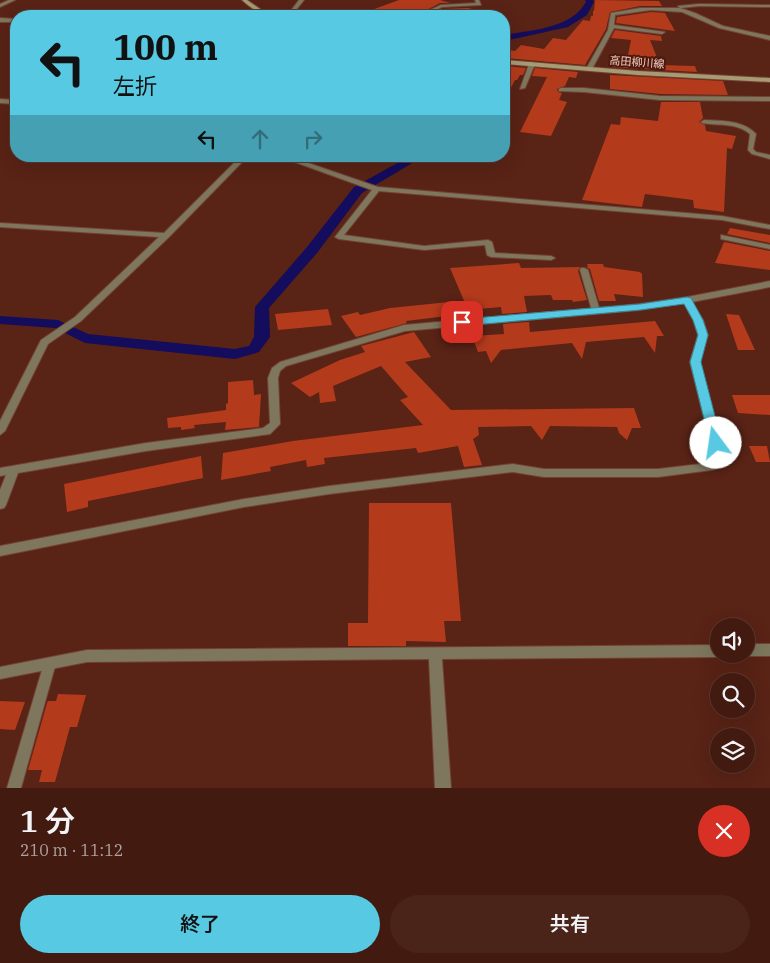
<!DOCTYPE html>
<html lang="ja">
<meta charset="utf-8">
<style>
:root{--surface:#431a10;--page:#4a2319;--text:#f1f3f6;--muted:#afa19f;--line:#5b3830;--accent:#57c9e2}
body{margin:0;font-family:"IBM Plex Serif","Noto Sans JP",serif;background:var(--page);color:var(--text);height:100vh;display:flex;flex-direction:column;font-size:19px;white-space:nowrap}
*{box-sizing:border-box;margin:0}
p{font-size:16px;color:var(--muted)}
.icon{flex:none;width:28px;height:28px;fill:none;stroke:currentColor;stroke-width:2;stroke-linecap:round;stroke-linejoin:round}
.map{position:relative;height:788px;overflow:hidden}
.sheet{display:flex;flex-direction:column;background:var(--surface);flex:1}
.sheet>*{flex:none}
.hud{position:absolute;left:10px;top:10px;width:500px;height:152px;border-radius:20px;box-shadow:0 5px 20px #0002,0 0 0 1px var(--line);background:#57c9e2;color:#111;overflow:hidden}
.buttons{position:absolute;left:710px;top:618px;display:grid;gap:10px}
.buttons a{display:grid;place-items:center;width:45px;height:45px;border-radius:50%;background:var(--surface);box-shadow:0 5px 20px #0002,0 0 0 1px var(--line);font-size:25px}
.pin{position:absolute;display:grid;place-items:center;width:42px;height:42px;color:#fff;margin:-21px;border-radius:10px;box-shadow:0 2px 8px #0006}
.me{position:absolute;width:55px;margin:-28px;rotate:346deg;stroke-linejoin:round;filter:drop-shadow(0 0 4px #0008)}
.turn{display:flex;align-items:center;gap:18px;height:105px;padding:0 20px;font-size:22px}
.turn .icon{width:65px;height:65px;stroke-width:2.5}
.turn b{display:block;font-size:35px;line-height:42px}
.lanes{display:flex;align-items:center;height:48px;padding:0 20px;background:#0003;justify-content:center;gap:25px;direction:ltr}
.lanes .off{opacity:.35}
.round{display:grid;place-items:center;flex:none;width:52px;height:52px;border-radius:26px;background:var(--page)}
.overview{display:flex;align-items:center;justify-content:space-between;height:85px;padding:0 20px}
h1{font-size:30px;font-weight:600;line-height:38px}
.cta{display:flex;gap:10px;margin-top:auto;padding:10px 20px}
.cta a{flex:1;height:58px;border-radius:30px;background:var(--accent);color:#111;font-size:20px;font-weight:600;line-height:58px;text-align:center}
.cta a+a{background:var(--page);color:var(--text)}
.map>svg:first-child{display:block}
</style>
<div class="map">
<svg width="770" height="788" viewBox="0 0 770 788">
<rect width="100%" height="100%" fill="#592316"/>
<g fill="none" stroke-linecap="round" stroke-linejoin="round">
<!-- canal -->
<path fill="#140c5c" fill-rule="evenodd" d="M585,0H593L594,2L587,15L568,27L504,41V35C531,30 571,29 586,2Z
M410,156H424L362,193L317,253L269,308L270,337L259,352L235,359L85,343L55,328L0,324V316L58,320L88,334L235,349L249,346L254,337L255,307L307,247L354,187Z"/>
</g>
<!-- building -->
<path fill="#b43a1c" d="M399,0H440L450,3H440L415,16H358V15Z
M595,0L659,1L662,6H640L610,12L606,29L585,65L504,58V49L515,51L521,45L544,49L553,38L566,40L583,20L590,21L591,16H593V11H594Z
M468,8L485,12L484,16H427L442,9Z
M651,12L665,13L675,31L616,23L617,17Z
M615,30L661,36L662,41L650,40L660,65L695,66L697,72L610,67V64L626,65L631,40L611,38Z
M504,66L526,68L523,75H520L517,80H515L504,101Z
M535,68L578,72L576,78L569,77L565,86L557,89L558,92L562,93L559,100L567,102L551,136L520,132L547,77L532,76Z
M610,75L723,81L728,95L661,94L610,89Z
M661,102H700L703,118L699,122L705,125L706,131L736,136L732,149L727,148L724,212L694,208L693,200L645,194L642,207L582,200L611,124L620,125L621,117L658,121Z
M730,228L770,235V243L727,234Z
M724,242L770,251V270L715,263Z
M519,263L521,268L580,267L578,271L587,300L573,302L572,300H553L551,295L524,296L527,312L502,314L501,307L468,310L450,268Z
M587,264H603L604,267L640,272L642,274L643,297L614,294L616,301H599L590,269L586,267H588Z
M449,302L455,315L406,321L407,323L356,337L341,316L358,312L360,315L390,308Z
M328,309L332,325L278,330L275,314Z
M726,314L739,315L755,350H738Z
M655,321L664,336H657L655,353L644,337L586,342L582,359L572,343L501,350L491,363L486,351L478,352L472,336L504,334L503,324L529,322L530,332Z
M414,332L431,357L405,362L451,410L634,408L641,428H632L627,440L619,433L617,427L550,426L542,440L531,426L478,427L479,435L473,439L482,465L464,467L458,446L418,453L416,448L324,458L325,464L307,467L306,460L270,467L271,471L221,480L223,453L293,441L423,425L400,400L408,397L381,366L333,386L336,401L320,403L319,392L310,397L291,383L340,360L365,352L361,346Z
M253,380L254,395L261,394L259,427L225,430L226,422L194,425L195,428L181,430V427L168,428L167,418L226,410V404L228,403V382Z
M732,395H770V415L738,413Z
M749,446H767L770,462H756Z
M201,456L203,478L88,501V507L67,512L64,484Z
M369,503H451L461,621H444L446,642L406,641V646H348V623H368Z
M58,694L86,695L77,727H70L55,782H39L42,770H28L47,703L48,701H56Z
M0,701L25,702L15,730L0,729Z"/>
<g fill="none" stroke-linecap="round" stroke-linejoin="round">
<defs>
<path id="lane" d="M581,268H584L588,270L600,311L599,313H593L592,311L580,270Z
M50,658L54,659L56,663L21,788H7L44,663L46,659Z"/>
<path id="street" d="M9,0H15L0,7V4Z
M299,0H304L291,16H287Z
M475,0H479L481,5L442,7L423,16H417L441,5L476,3Z
M699,4L770,5V7L699,6L680,8L695,13L723,26L770,36V40L719,28L682,12L651,10L615,15L614,25L665,32L662,34L614,28L592,69L589,71L586,69L608,30L611,13L640,8H680L678,6Z
M0,18L16,19V22H0Z
M532,62L535,64L525,88L520,89L529,64Z
M561,88H584L660,96L770,97V101L660,100L584,92L559,91V89Z
M0,99L16,100V104L0,103Z
M704,120C722,121 743,120 756,134L753,149L756,152L770,155V159L752,154L748,150L750,134C736,122 718,126 702,123L701,122Z
M241,156H248L169,237L81,321L48,344L5,431L0,435V421L41,340L75,317L159,237L0,227V223L164,233Z
M278,156H288L378,187L722,216L770,225V229L722,220L379,191L344,235L424,246L488,240L492,242L495,253L551,256L555,258L551,260L491,257L487,255L485,245L424,250L339,239L335,237L372,190Z
M721,235L770,245V249L721,239Z
M770,281V287L692,302L703,320L708,335L700,362L725,459L716,469L712,470L658,477H544L513,472L329,494L244,507L0,556V546L244,499L329,486L513,464L544,469H658L709,463L714,458L690,362L698,335L693,320L684,303L640,310L405,331L286,366L280,371L278,378L280,424L270,434L146,451L18,473L6,505L4,508L0,509V490L6,475L0,476V468L146,443L263,428L270,423L268,378L272,368L280,362L404,325L640,304L687,297Z
M746,644H770V656H746L741,654H746Z
M719,645V654H724L719,657L442,659L451,788H435L429,659L87,662L0,679V667L87,650Z"/>
<path id="secondary" d="M242,0H247L263,11L277,16C263,17 252,9 242,0Z
M504,60L638,71L770,78V82L638,75L504,64Z"/>
</defs>
<!-- lane casing -->
<use href="#lane" stroke="#744235" stroke-width="2"/>
<!-- street casing -->
<use href="#street" stroke="#744235" stroke-width="2"/>
<!-- secondary casing -->
<use href="#secondary" stroke="#744235" stroke-width="2"/>
<!-- lane -->
<use href="#lane" fill="#7e775e" fill-rule="evenodd"/>
<!-- street -->
<use href="#street" fill="#7e775e" fill-rule="evenodd"/>
<!-- secondary -->
<use href="#secondary" fill="#a69b72" fill-rule="evenodd"/>
</g>
<!-- route -->
<path fill="#57c9e2" stroke="#398393" d="M687,297L691,298L703,320L708,335L701,362L722,443L716,447L710,443L690,362L698,335L693,320L684,304L640,310L462,326L456,322L462,319L640,304Z"/>
<g text-anchor="middle" stroke-width="4" stroke-linejoin="round" paint-order="stroke">
<!-- far-street labels -->
<g font-size="11" fill="#f0cdc4" stroke="#4e180c">
<text transform="translate(637 62) rotate(4)" y="4">高田柳川線</text>
</g>
</g>
</svg>
<div class="buttons">
<a><svg class="icon" aria-label="sound" viewBox="0 0 24 24"><path d="M4 9h4l5-4v14l-5-4H4zM17 9q2 3 0 6"/></svg></a>
<a><svg class="icon" aria-label="search" viewBox="0 0 24 24"><circle cx="10" cy="10" r="6"/><path d="M15 15l6 6"/></svg></a>
<a><svg class="icon" aria-label="layers" viewBox="0 0 24 24"><path d="M12 4l9 5-9 5-9-5zM3 14l9 5 9-5"/></svg></a>
</div>
<div class="pin" style="left:462px;top:322px;background:#d93025"><svg class="icon" aria-label="arrive" viewBox="0 0 24 24"><path d="M6 21V4h12l-3 4 3 4H6"/></svg></div>
<svg class="me" style="left:716px;top:443px" viewBox="-20 -20 40 40"><circle r="19" fill="#fff"/><path d="M0-13L10 11 0 6-10 11z" fill="#57c9e2"/></svg>
<div class="hud">
<div class="turn"><svg class="icon" aria-label="left" viewBox="0 0 24 24"><path d="M17 20v-9H6M10 6l-5 5 5 5"/></svg><div><b>100 m</b>左折</div></div>
<div class="lanes"><svg class="icon" aria-label="left" viewBox="0 0 24 24"><path d="M17 20v-9H6M10 6l-5 5 5 5"/></svg><svg class="icon off" aria-label="ahead" viewBox="0 0 24 24"><path d="M12 20V5M6 11l6-6 6 6"/></svg><svg class="icon off" aria-label="right" viewBox="0 0 24 24"><path d="M7 20v-9h11M14 6l5 5-5 5"/></svg></div>
</div>
</div>
<section class="sheet">
<div class="overview"><div><h1>1 分</h1><p>210 m · 11:12</p></div><a class="round" style="background:#d93025;color:#fff"><svg class="icon" aria-label="close" viewBox="0 0 24 24"><path d="M6 6l12 12M18 6L6 18"/></svg></a></div>
<div class="cta"><a>終了</a><a>共有</a></div>
</section>
